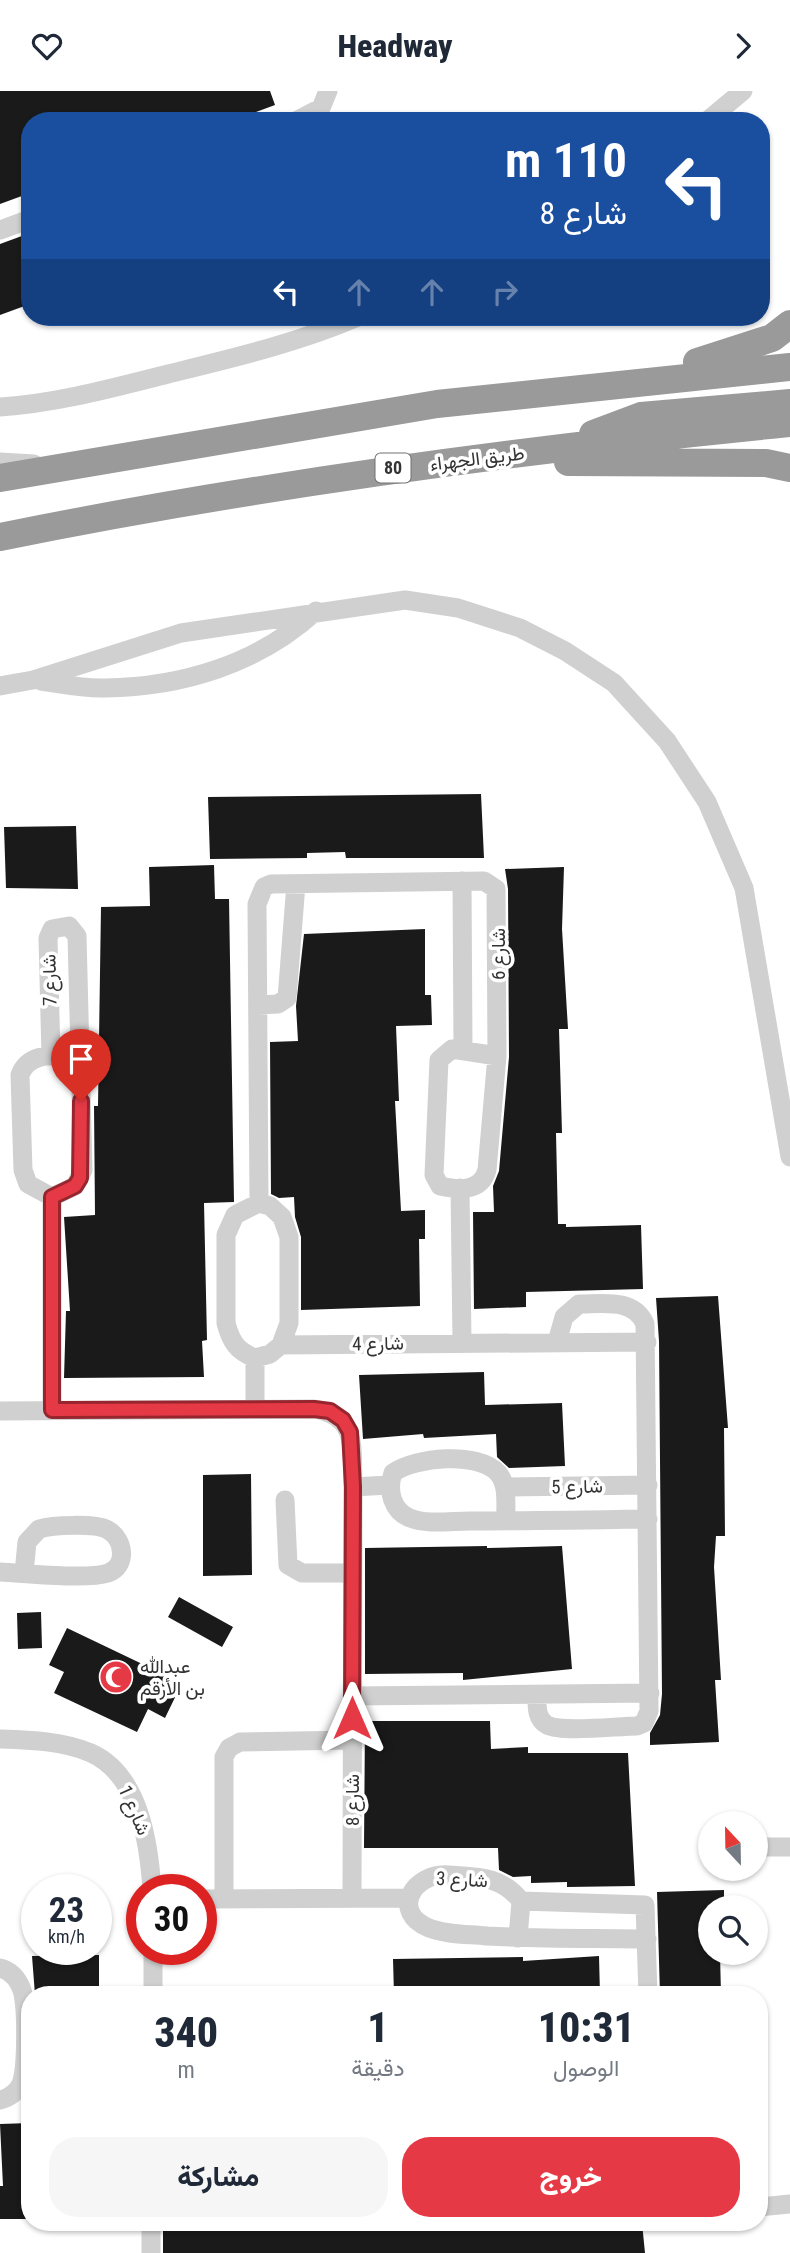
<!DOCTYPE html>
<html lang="ar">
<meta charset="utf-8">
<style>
:root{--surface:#fff;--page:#f6f6f7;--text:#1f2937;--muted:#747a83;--accent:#e63946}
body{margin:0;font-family:"Roboto Condensed",Vazirmatn,sans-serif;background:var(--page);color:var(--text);direction:rtl;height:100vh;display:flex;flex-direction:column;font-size:26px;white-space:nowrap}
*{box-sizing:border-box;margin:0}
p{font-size:23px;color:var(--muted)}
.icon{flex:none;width:38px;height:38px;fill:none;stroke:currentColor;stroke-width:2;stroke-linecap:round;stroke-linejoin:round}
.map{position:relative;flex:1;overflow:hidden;direction:ltr}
.panel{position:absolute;left:21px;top:1895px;width:747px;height:245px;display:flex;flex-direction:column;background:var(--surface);border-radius:28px;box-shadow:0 2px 5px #0004;direction:rtl}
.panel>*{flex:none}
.guide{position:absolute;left:21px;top:21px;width:749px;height:214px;border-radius:28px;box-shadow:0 2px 5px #0004;direction:rtl;background:#1a4fa0;color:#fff;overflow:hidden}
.needle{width:46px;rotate:338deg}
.tools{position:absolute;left:698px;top:1720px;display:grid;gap:14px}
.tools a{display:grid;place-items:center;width:70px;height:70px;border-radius:50%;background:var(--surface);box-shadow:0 2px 5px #0004;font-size:35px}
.speed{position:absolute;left:21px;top:1783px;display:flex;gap:14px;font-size:35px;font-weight:700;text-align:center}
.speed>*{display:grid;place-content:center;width:91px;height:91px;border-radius:50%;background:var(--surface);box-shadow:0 2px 5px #0004;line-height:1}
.speed small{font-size:18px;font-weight:400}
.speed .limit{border:10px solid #d22;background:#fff;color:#111}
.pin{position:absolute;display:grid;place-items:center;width:60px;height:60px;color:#fff;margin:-72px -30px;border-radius:50% 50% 50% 0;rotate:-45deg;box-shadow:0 0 7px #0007}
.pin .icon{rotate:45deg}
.me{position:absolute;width:77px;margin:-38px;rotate:0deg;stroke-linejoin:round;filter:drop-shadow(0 0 5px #0008)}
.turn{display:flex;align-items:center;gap:24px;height:147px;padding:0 28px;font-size:32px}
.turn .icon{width:91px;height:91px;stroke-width:2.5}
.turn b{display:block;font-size:49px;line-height:60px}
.lanes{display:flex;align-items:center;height:66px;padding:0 28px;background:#0003;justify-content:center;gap:35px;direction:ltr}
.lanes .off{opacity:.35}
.eta{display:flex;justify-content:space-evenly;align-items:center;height:119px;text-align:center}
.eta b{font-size:42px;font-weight:800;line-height:49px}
.primary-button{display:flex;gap:14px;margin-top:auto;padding:14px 28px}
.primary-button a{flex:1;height:80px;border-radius:28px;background:var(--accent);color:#fff;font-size:28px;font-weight:800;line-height:80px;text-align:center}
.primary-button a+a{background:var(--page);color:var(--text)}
header{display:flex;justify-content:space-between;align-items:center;height:91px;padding:0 28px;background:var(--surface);font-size:32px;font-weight:800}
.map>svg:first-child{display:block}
</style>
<header><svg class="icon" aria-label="forward" viewBox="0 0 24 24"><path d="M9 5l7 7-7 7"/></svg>Headway<svg class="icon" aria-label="heart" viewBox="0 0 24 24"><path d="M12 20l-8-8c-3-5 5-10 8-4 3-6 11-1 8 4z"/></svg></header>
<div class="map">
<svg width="790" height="2162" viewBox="0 0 790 2162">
<rect width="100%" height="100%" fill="#fff"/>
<!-- building -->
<path fill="#1a1a1a" d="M0,0H270L275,14L231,30H30V102L0,113Z
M30,142V213L0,224V153Z
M481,703L484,767H346L345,761L307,762V767L210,768L208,706Z
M76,735L78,798L6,797L4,736Z
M214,774L215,808H229L234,1111L204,1112L207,1249L202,1250L204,1286L64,1287L66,1220H70L64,1126L95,1124L94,1015H98L101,816L150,815L149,776Z
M564,776L562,838L568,938H559L562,1042H556L558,1133H566V1136L641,1134L643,1198L526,1201V1216L474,1218L473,1121H494L493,1095L499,1080L509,966L508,798L505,778Z
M425,838V904H431L432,934L396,935L399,1010H395L401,1120L425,1119V1148H419L420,1215L301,1219V1146L295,1126L294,1106L279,1107L271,1103L270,951L298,950L296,915L304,843Z
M718,1205L728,1337H724L725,1445H716L714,1476L721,1589H715L719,1651L650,1654V1642L660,1624L662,1603L659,1250L656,1207Z
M484,1281L485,1314L562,1312L565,1375L509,1377L497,1366L496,1343L424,1347L423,1343L363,1348L359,1284Z
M251,1383L252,1484L203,1485V1384Z
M487,1455V1457L562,1455L572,1578L463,1589V1582L365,1583V1457Z
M179,1506L233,1536L222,1556L168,1526Z
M41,1521L42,1557L18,1558L17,1522Z
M67,1537L182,1592L165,1627L148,1618L137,1641L54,1602L64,1581L49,1574Z
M365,1630H490L491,1658L528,1656V1662H628L635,1795L567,1796V1791L531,1792V1785L513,1786L499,1779L498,1757H364Z
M724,1799V1816H710V1862H720L721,1904H660L657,1801Z
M99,1864V1904H35L32,1865Z
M599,1865L600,1904H394L393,1868L523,1866V1870Z
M30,2032V2128H0V2095H3L0,2033Z
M163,2132H642L645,2162H163Z"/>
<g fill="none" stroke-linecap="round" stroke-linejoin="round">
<!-- minor -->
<path stroke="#d0d0d0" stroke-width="19" d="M296,30L321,17L328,0
M707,30L743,0
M0,139L30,128
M0,316C58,312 112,297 168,283C233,267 297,252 358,226
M0,371L34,373
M41,590C62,593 84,598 105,597C182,596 258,573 316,520
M0,595L33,589L181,542L405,509L458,517L520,537L565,560L614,592L667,650L707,711L744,797L790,1066
M462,790L463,958
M258,914L278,913L287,907L296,793
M51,965L48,847L52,838L69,835L77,845L83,1079L75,1095L52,1106L28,1093L23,1079L20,984C29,959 59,965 81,964
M460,1097L462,1251
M52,1106V1319
M259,1112L257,813L264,796L271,793L484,790L496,798L497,965L487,1079C481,1101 459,1099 440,1095L434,1084L439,969L452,958L497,965
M255,1267L270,1263L281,1254L647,1251
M255,1267C237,1260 231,1251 226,1232V1144L235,1124L259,1112L270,1115L282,1126L289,1146V1232L281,1254
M255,1318V1267
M0,1320L314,1318C360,1326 351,1358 353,1396L352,1807
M353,1396L389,1394
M505,1396L648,1394
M285,1409L288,1474L302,1482H352
M506,1430C505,1414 509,1395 498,1382C478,1360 415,1366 393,1382C387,1399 392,1420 410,1427C427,1434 451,1430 469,1430C529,1430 588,1429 648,1428
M0,1481C25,1482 86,1489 108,1482C128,1475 124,1448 108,1439C96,1432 52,1434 39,1438L27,1451L24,1482
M537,1604C537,1615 536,1628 547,1634C563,1642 617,1635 637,1635L644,1632L649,1620L645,1233C634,1207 603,1213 579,1213L564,1226L557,1251
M352,1605L650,1602
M0,1648C30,1649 63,1650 91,1662C140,1684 149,1753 152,1799
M756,1756H790
M201,1808L409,1807
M224,1808V1666L229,1657L240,1651L352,1649
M521,1810L645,1814L648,1904
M518,1847L521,1810C502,1785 478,1786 449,1784C413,1781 390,1821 429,1837C447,1844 468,1843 487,1845C541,1848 594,1847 647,1848
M0,1877C12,1880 18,1888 22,1899C27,1916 27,1977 21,1993C17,2001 9,2007 0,2009
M153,1904V1858
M760,2116L790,2113
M151,2162V2132"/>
<!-- highway -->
<path stroke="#9a9a9a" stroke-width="28" d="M697,271L772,247L790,233
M593,343L641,325L790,312
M568,371L766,372L790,377
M0,387L437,313L790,276
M0,446C261,393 525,358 790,332"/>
</g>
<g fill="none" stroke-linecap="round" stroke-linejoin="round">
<defs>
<path id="route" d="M81,1010L80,1087L75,1095L52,1106V1319L314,1318L330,1320L343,1329L350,1341L353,1396L352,1627"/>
</defs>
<!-- route casing -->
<use href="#route" stroke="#96252e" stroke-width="18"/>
<!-- route -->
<use href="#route" stroke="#e63946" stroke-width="12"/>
</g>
<!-- icons -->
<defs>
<symbol id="mosque-disc" viewBox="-11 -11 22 22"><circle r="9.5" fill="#e63946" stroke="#fff"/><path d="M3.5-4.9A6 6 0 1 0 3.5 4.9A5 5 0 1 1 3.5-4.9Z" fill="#fff"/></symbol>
</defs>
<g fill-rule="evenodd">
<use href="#mosque-disc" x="97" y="1567" width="38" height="38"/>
</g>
<g text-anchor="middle" stroke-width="7" stroke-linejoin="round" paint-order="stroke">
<!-- shield labels -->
<rect fill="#fff" stroke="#707070" stroke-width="2" x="375.5" y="362.5" width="35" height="29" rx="5"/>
<g font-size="18" font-weight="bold" fill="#333">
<text x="393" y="383">80</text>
</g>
<!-- street labels -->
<g font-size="19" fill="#333" stroke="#fff">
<text transform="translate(477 367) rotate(-7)" y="7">طريق الجهراء</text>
<text transform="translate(498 863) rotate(-90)" y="7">شارع 6</text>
<text transform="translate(49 889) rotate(-91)" y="7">شارع 7</text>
<text transform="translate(378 1252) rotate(-1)" y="7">شارع 4</text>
<text transform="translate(577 1395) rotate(-1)" y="7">شارع 5</text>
<text transform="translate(352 1709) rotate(-90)" y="7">شارع 8</text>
<text transform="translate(135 1719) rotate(66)" y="7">شارع 1</text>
<text transform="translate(462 1788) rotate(3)" y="7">شارع 3</text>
</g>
<!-- poi labels -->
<g font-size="19" fill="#333" stroke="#fff" text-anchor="start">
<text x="140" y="1582">عبدالله<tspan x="140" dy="22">بن الأرقم</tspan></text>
</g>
</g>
</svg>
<div class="tools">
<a><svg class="needle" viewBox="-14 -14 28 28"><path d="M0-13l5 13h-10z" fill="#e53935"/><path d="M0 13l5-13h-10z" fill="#747a83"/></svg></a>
<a><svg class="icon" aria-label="search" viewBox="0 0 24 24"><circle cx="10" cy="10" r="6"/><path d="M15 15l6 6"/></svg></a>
</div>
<div class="speed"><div>23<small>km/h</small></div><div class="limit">30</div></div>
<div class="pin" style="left:81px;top:1010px;background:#d93025"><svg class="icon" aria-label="arrive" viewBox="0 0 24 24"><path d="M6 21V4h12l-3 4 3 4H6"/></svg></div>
<svg class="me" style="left:352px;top:1627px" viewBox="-20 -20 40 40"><path d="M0-17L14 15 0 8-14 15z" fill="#e63946" stroke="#fff" stroke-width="4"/></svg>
<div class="guide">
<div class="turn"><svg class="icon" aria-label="left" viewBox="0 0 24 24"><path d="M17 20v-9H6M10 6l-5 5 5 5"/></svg><div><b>110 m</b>شارع 8</div></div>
<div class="lanes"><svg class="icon" aria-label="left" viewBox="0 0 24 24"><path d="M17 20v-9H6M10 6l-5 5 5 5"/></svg><svg class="icon off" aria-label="ahead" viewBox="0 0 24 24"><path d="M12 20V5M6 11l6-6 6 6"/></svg><svg class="icon off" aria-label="ahead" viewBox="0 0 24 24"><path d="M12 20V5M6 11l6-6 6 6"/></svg><svg class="icon off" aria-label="right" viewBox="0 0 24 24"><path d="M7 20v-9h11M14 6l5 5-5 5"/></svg></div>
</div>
<section class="panel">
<div class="eta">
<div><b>10:31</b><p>الوصول</p></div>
<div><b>1</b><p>دقيقة</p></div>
<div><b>340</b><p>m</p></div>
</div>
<div class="primary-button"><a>خروج</a><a>مشاركة</a></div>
</section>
</div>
